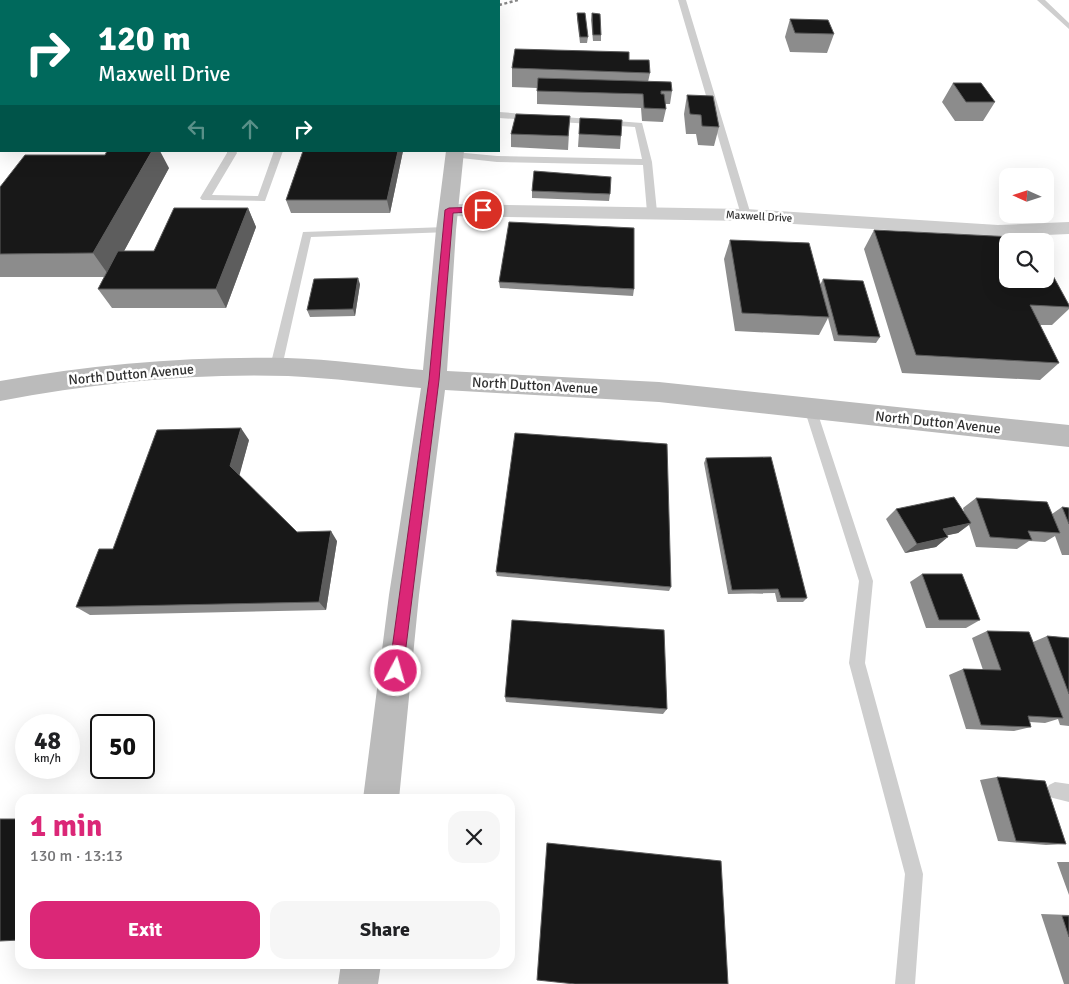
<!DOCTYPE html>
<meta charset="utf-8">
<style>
:root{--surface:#fff;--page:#f6f6f6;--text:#202124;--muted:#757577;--accent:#db2777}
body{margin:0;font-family:Signika,sans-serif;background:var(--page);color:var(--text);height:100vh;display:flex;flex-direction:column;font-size:19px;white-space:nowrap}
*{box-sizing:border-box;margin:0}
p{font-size:16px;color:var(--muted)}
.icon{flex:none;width:28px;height:28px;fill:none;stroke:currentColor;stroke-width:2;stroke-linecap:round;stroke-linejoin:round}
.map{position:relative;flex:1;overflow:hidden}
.panel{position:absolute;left:15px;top:794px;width:500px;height:175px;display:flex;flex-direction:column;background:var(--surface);border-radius:15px;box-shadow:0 5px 20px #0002}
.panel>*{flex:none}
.top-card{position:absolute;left:0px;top:0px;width:500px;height:152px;box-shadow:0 5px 20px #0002;background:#00695c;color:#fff;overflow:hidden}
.needle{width:32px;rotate:273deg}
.fabs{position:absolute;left:999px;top:168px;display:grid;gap:10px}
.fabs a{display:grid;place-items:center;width:55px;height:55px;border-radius:10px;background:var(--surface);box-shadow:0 5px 20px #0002;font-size:25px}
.speed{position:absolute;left:15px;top:714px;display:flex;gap:10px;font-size:25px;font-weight:700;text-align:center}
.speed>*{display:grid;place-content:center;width:65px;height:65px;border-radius:50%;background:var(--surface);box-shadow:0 5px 20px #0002;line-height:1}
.speed small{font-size:12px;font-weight:400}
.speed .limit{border:2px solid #111;border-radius:8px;background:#fff;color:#111}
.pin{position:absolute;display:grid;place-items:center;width:42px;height:42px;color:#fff;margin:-21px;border:2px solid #fff;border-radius:50%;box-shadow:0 1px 5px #0007}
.me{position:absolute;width:55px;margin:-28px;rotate:6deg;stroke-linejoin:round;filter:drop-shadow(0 0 4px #0008)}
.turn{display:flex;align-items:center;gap:18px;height:105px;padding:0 15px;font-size:22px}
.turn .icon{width:65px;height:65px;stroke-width:2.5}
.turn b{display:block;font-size:35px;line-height:42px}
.lanes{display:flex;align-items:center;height:48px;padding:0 15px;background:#0003;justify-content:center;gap:25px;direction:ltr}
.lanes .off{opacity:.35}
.round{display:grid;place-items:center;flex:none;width:52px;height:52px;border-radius:15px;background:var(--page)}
.head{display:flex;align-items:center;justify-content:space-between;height:85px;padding:0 15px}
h1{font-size:30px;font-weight:800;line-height:38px;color:var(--accent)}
.cta{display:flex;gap:10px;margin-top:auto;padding:10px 15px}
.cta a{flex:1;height:58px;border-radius:15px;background:var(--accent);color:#fff;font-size:20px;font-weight:800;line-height:58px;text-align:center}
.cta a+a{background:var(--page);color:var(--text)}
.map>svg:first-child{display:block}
</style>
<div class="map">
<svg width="1069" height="984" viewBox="0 0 1069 984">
<rect width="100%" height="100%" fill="#fff"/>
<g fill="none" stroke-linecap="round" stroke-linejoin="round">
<!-- path -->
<path stroke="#cbcbcb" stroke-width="2" stroke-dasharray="1 1" stroke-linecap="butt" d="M435,1L437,0"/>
<!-- service -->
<path fill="#cecece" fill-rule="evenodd" d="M678,0H686L751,215L750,217H742L741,215Z
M1037,0H1045L1069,23V29Z
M499,112L642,123L652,162L657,212L652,215L647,212L643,165L497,162L452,157L450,155L455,152L497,156L642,159L635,127L499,118Z
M227,151H236L237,153L212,195L258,196L274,151H283L265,201L202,200L200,198L227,153Z
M446,227L451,230L450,232L311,237L282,367L276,372L272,370L270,367L303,232Z
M810,403L814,405L816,408L873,581L865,663L923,874L915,984H895L905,874L849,663L859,581L804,408L806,405Z
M1055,782L1069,784V802L1049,797L1046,791L1049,785Z"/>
<!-- minor -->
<path fill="#cecece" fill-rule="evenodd" d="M449,204L746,209L998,225L1069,222V234L998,237L746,221L449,216L442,214L439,210L442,206Z"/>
<!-- secondary -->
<path fill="#bbb" fill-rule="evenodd" d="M468,0H482V1H468Z
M446,151H464L456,230L447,371L659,382L1069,425V447L659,402L445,390L419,595L399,799H363L389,595L421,388C377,384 332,378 288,376C191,373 95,383 0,401V381C95,364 190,356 287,358C332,359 378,366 423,370L436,230Z
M341,964H381L378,984H338Z"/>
<!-- rail -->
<path stroke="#868686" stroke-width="2.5" stroke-dasharray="3 2.5" stroke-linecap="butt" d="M499,5L518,0"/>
</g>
<!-- wall -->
<path fill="#8c8c8c" d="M577,13L588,37L587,43H580L577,19Z
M592,13L601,35V41H593L591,20Z
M790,19L834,34L827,53L790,52L785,37Z
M629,60L650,73L648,82L672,91L670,104H665L666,109L663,122L642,121L641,108L537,104V88L512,87V68Z
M953,83L995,102L983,121H955L942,102Z
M687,95L719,127L714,146L698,145L696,134H686L684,114Z
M570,116L568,150L511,147V134Z
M580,118L621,136L620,149L578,147Z
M303,151H403L390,213H291L286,200Z
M169,168L124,251H154L248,208L256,227L226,308H112L98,289L104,277H0V187Z
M532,191L610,194L609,201L532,198Z
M874,230L1069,305V309L1052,325H1040L1059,363L1040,380L902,373L864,249Z
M730,240L820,285L823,279L880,337L876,343L834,341L828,318L819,335L735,331L724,259Z
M499,282L634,289L633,296L500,288Z
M360,284L355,316L310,317L307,310Z
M249,440L239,475L297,532L337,541L326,610L90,615L76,607L113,549Z
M706,458L807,598L803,602H777L775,593L728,594L704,463Z
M976,498L1052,514L1062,507L1069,508V555H1062L1055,536L1045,542L1029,541L1017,549L976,547L969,525L958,533L947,535L936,547L905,553L886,519L896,509L965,515L963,508Z
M496,572L671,587L669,591L497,576Z
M922,574L980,620L966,628H926L910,582Z
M987,631L1033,642L1047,636L1069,638V726L1060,725L1058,719L1045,723L1030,722L1031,727L1014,731L966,729L949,675L963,669L983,670L972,638Z
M505,697L667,709L663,714L506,702Z
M997,777L1066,844L1046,845L998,841L980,780Z
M1057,862H1069V895Z
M1041,914L1069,915V984H1064Z"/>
<!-- shaded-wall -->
<path fill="#5d5d5d" d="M363,0H411V1H358Z
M152,151H160L169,168L110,277L93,253Z
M398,151H403L390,213L387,200Z
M248,208L256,227L226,308L216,289Z
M358,278L360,284L355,316L353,309Z
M241,428L249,440L239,477L230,466Z
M971,523L958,533L931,539L943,529Z
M331,531L337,541L326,610L319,602Z
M948,537L936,547L905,553L917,544Z
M270,964H275V965L269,967Z"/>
<!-- building -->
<path fill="#181818" stroke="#5d5d5d" d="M320,0H363L358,1H319Z
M577,13H585L588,37H580Z
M592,13L600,14L601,35H593Z
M790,19L828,20L834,34L795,33Z
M515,49L629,52V60H649L650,73L512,68Z
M538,78L671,82L672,91H661V94H664L666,109L644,108L643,94L537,91Z
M953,83H981L995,102H966Z
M687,95L713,96L719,127L702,126L701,115L690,114Z
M516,114L570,116L568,136L511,134Z
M580,118L622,120L621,136L579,134Z
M107,151H152L93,253L0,254V187L25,155H105Z
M303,151H398L387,200H286Z
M534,171L611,177L610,194L532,191Z
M174,208H248L216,289H98L118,251H154Z
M509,222L634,228V289L499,282Z
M874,230L1033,238L1034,241H1008V279H1045V261L1069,305V307L1030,305L1059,363L916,355Z
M730,240L809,243L829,317L742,313Z
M358,278L353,309L307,310L314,279Z
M823,279L863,281L880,337L838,335Z
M241,428L230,466L297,532L331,531L319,602L76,607L99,549H113L157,430Z
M515,433L667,444L671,587L496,572Z
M771,457L807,598H781L778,589L732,590L706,458Z
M954,497L971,523L943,529L948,537L917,544L896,509Z
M976,498L1047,502L1060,533L1028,531L1032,540L990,537Z
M1062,507L1069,508V524Z
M922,574H962L980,620H939Z
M512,620L664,630L667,709L505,697Z
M987,631L1029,632L1063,718L1028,716L1031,727L981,725L963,669L1001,670Z
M1047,636L1069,638V694Z
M997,777L1045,781L1066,844L1016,841Z
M0,819H20V940L0,941Z
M547,843L721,861L728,984H575L537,980Z
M1062,916H1069V937Z
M205,964H270L269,967L204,968Z"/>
<!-- route -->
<path fill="#db2777" stroke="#8e194d" d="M483,207L487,210L486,211L453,213L439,380L403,671L401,675L396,677L391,675L389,671L429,380L445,210L449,208Z"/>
<g text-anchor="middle" stroke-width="5" stroke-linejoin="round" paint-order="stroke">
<!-- far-street labels -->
<g font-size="11" fill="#313131" stroke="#fff">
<text transform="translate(759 216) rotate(3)" y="4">Maxwell Drive</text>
</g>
<!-- street labels -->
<g font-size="14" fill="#313131" stroke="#fff">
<text transform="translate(131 374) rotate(-5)" y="5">North Dutton Avenue</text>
<text transform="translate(535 385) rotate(3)" y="5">North Dutton Avenue</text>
<text transform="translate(938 422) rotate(6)" y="5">North Dutton Avenue</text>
</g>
</g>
</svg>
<div class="fabs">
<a><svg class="needle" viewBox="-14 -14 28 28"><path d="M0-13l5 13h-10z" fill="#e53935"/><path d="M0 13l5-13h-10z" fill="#757577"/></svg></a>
<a><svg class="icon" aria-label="search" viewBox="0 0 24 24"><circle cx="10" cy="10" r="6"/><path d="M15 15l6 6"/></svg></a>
</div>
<div class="speed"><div>48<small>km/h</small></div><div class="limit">50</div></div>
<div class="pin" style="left:483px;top:210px;background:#d93025"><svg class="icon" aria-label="arrive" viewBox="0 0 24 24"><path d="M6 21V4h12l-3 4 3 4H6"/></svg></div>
<svg class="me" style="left:396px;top:671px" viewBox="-20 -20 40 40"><circle r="17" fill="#db2777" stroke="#fff" stroke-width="3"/><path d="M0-11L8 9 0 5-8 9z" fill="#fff"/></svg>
<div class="top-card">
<div class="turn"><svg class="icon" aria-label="right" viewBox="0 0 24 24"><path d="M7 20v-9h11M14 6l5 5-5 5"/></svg><div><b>120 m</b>Maxwell Drive</div></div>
<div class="lanes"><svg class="icon off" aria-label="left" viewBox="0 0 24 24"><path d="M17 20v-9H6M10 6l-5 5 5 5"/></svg><svg class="icon off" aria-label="ahead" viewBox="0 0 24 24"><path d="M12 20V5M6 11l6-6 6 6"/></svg><svg class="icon" aria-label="right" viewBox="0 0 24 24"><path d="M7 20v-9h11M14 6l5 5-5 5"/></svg></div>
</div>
<section class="panel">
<div class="head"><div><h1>1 min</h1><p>130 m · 13:13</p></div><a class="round"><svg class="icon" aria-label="close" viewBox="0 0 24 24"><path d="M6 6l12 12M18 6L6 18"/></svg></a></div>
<div class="cta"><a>Exit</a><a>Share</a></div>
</section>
</div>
